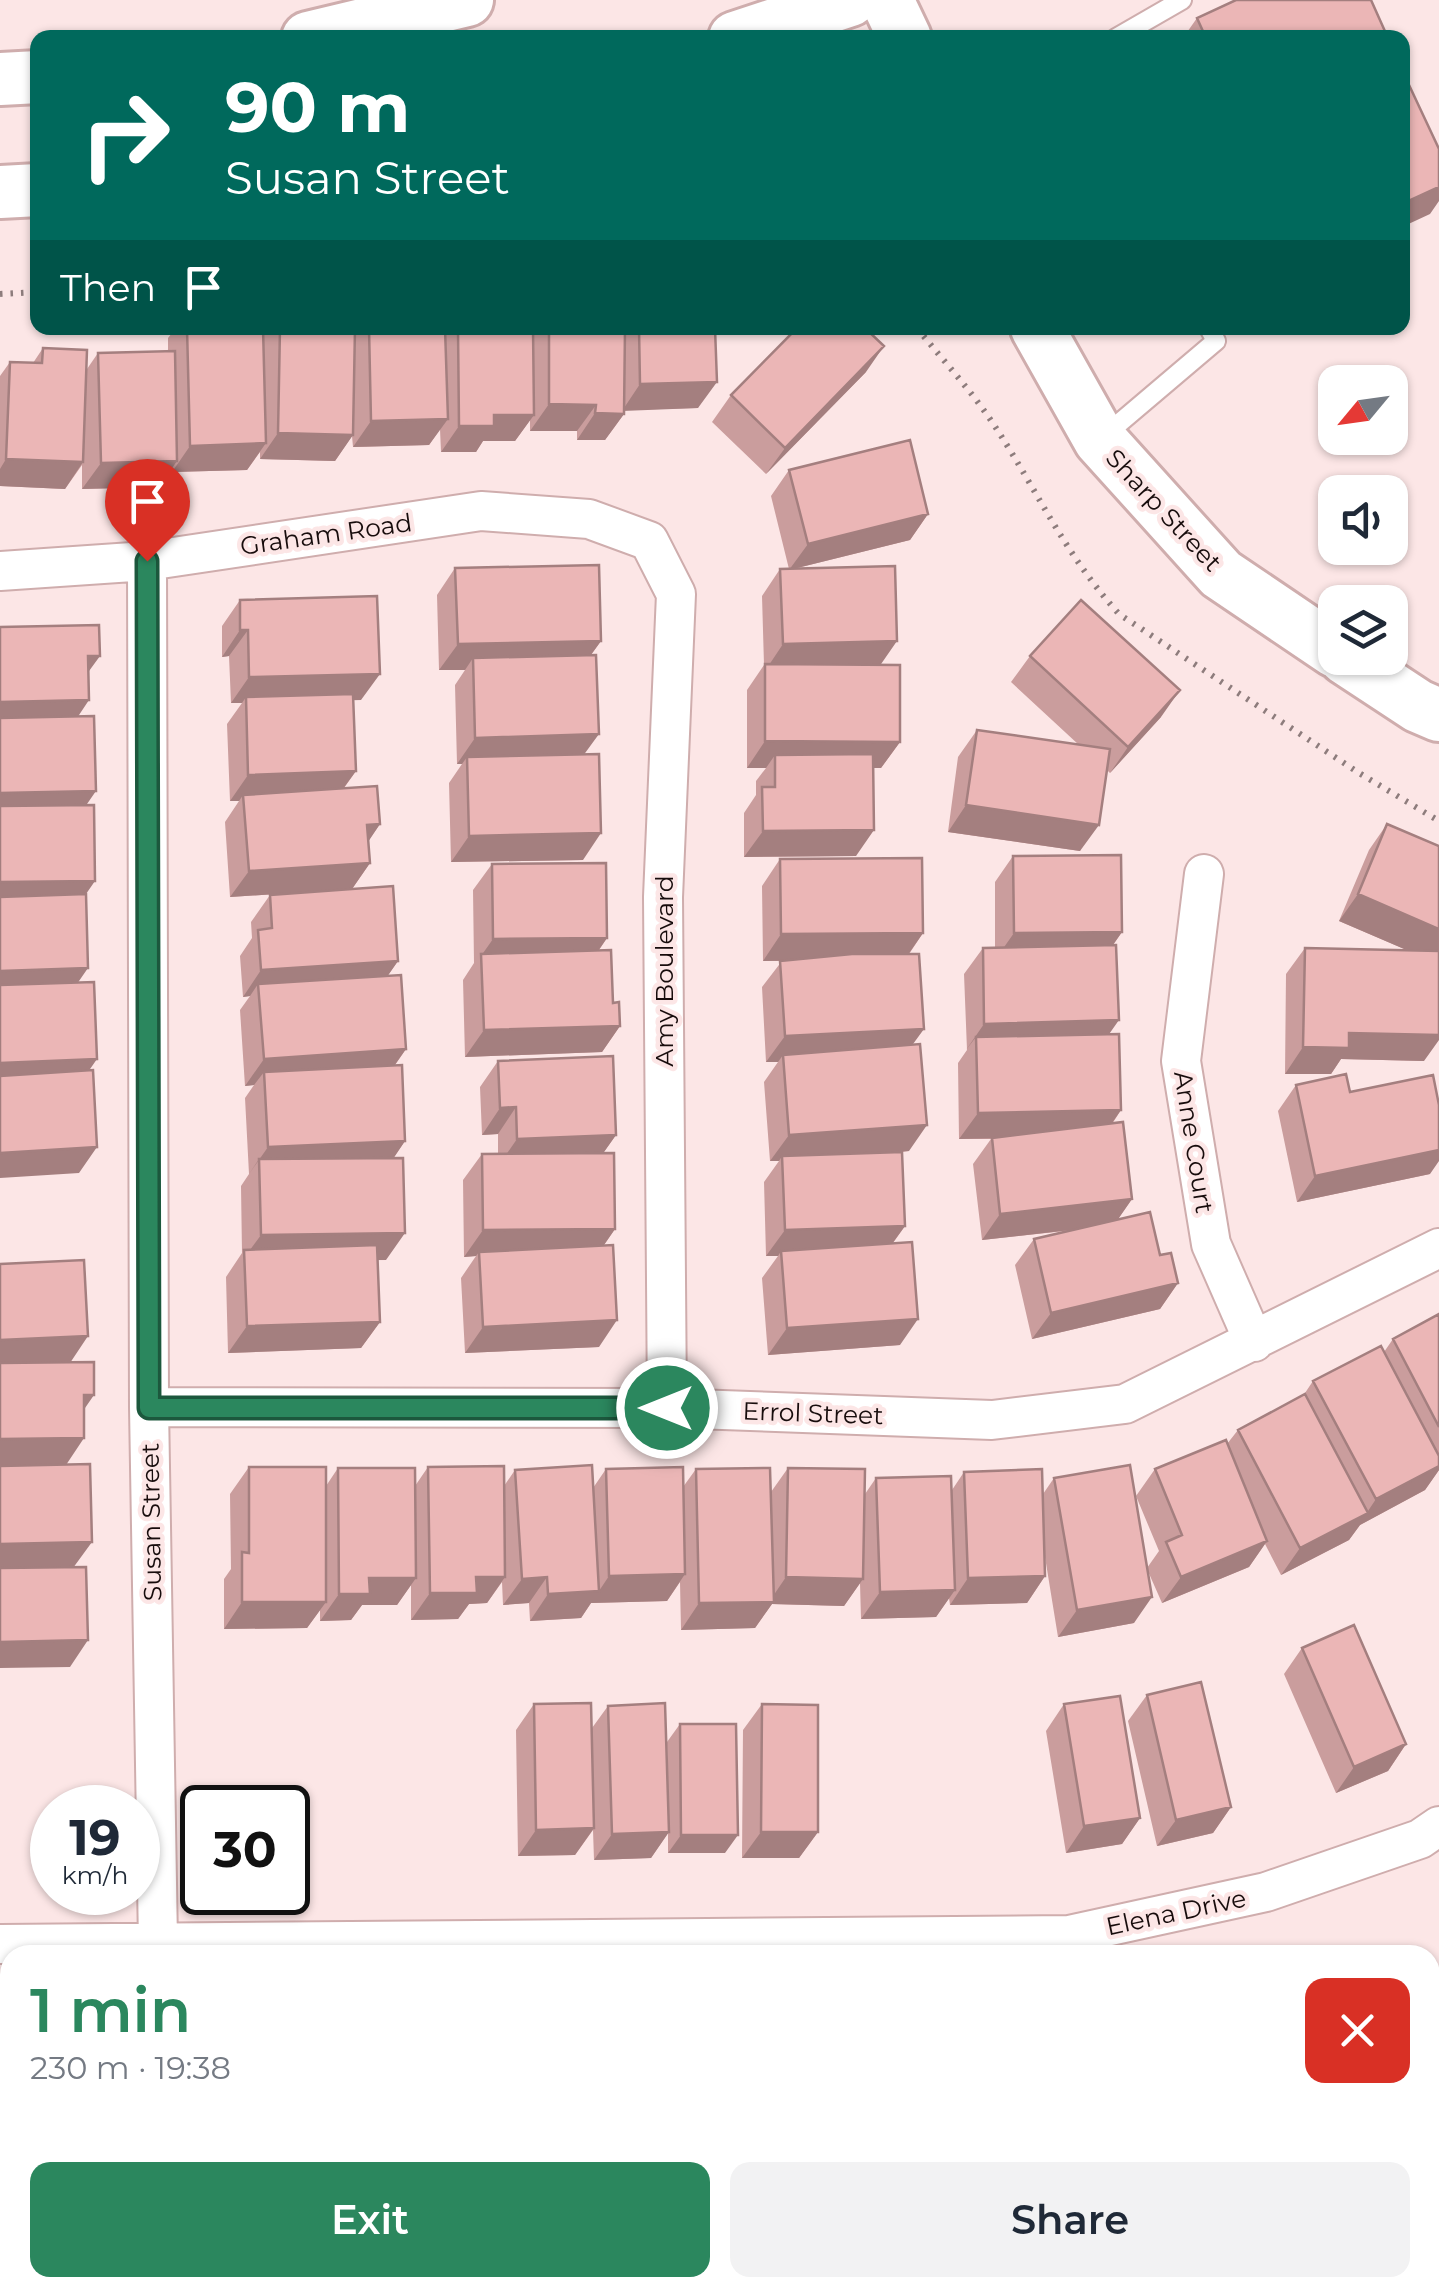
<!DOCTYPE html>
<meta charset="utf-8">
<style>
:root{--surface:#fff;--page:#f2f2f3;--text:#1f2937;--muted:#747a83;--accent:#2b875e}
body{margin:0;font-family:Montserrat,sans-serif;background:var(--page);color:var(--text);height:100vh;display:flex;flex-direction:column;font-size:38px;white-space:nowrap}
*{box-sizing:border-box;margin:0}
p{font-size:32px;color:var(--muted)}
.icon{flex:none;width:55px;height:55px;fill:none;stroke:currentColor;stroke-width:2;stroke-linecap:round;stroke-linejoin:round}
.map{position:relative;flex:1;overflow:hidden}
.sheet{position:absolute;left:0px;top:1945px;width:1440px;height:352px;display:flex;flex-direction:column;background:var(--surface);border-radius:30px 30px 0 0;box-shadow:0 2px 8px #0004}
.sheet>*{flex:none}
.banner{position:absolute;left:30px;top:30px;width:1380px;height:305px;border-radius:20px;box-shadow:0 2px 8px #0004;background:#00695c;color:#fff;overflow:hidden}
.needle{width:65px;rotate:241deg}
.controls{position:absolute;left:1318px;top:365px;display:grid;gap:20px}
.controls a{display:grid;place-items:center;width:90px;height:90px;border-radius:20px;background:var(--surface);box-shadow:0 2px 8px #0004;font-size:50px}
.speed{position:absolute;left:30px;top:1785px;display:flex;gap:20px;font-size:50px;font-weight:700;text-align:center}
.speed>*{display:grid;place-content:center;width:130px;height:130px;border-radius:50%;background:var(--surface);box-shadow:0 2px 8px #0004;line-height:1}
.speed small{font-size:25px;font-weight:400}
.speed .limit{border:5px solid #111;border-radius:15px;background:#fff;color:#111}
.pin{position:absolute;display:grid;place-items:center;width:85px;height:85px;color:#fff;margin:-102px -42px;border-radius:50% 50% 50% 0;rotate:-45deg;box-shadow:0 0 10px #0007}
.pin .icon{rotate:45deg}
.me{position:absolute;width:110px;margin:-55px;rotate:270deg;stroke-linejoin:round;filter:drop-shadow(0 0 8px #0008)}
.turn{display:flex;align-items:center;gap:35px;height:210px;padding:0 30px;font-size:45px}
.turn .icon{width:130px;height:130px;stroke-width:2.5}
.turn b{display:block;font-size:70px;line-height:85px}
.then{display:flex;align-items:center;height:95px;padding:0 30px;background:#0003;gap:20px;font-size:38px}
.round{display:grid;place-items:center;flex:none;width:105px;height:105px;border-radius:20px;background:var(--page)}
.summary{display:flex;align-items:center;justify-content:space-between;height:170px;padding:0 30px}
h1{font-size:60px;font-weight:600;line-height:75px;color:var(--accent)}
.primary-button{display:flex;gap:20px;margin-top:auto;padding:20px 30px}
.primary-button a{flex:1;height:115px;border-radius:20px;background:var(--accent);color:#fff;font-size:40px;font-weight:600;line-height:115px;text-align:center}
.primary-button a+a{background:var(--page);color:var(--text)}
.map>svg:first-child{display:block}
</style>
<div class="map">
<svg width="1439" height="2296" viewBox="0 0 1439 2296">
<rect width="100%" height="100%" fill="#fce6e6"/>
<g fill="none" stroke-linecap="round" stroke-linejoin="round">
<defs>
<path id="lane" d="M1116,38L1182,0
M1104,436L1216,341L1209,328"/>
<path id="street" d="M147,561L149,1407L158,1943
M0,571L147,561L481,511L589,519L649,541L676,594L663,897L667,1408
M1204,874L1181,1061L1211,1244L1254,1342
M149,1407L667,1408L992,1420L1125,1404L1439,1248
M0,1944L1069,1935L1266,1892L1420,1839L1439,1826
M1079,2296L1080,2288"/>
<path id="secondary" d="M887,0L905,38
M308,38L467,0
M735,38L850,0
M0,79L38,77
M0,192L38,190
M1037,328L1100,440L1221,574L1335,651
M1345,658L1418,706L1439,715"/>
</defs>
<!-- lane casing -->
<use href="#lane" stroke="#cfadad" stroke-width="22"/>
<!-- street casing -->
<use href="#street" stroke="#cfadad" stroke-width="42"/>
<!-- secondary casing -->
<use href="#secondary" stroke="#cfadad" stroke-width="58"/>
<!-- path -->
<path stroke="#8d7c7c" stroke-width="6" stroke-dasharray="2.5 8" stroke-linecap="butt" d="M0,294L38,292
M917,328C941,358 968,387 990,419C1036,487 1062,551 1119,614L1359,773L1439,821"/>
<!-- lane -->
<use href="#lane" stroke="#fff" stroke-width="18"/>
<!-- street -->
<use href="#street" stroke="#fff" stroke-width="38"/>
<!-- secondary -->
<use href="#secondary" stroke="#fff" stroke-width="52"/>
</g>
<!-- wall -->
<path fill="#ca9d9d" d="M1197,18L1388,38H1183Z
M176,328H263V334L268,328H715L698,408L624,410V414L605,440H577V431H530V420L515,441H483L476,452H441L440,429L429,445L353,447L352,436L335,461L260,459V452L247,470L172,472V469L159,487L82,489V465L65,489L0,486V376L10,362L33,363L43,348L87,369L98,353L168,351V338Z
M866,372L766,474L712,422L731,395Z
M789,470L928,514L910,540L793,569L881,665L900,742L881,768H874L856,856L744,857V813L756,795V781L766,768H747V690L764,665L762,596L780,569H789L771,496Z
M455,568L601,641L591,655L584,754L583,860L451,862L449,783L462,764H457L455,685L465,670H439L437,595Z
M240,600L361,700H353L356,771L344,788L380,824L368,841L370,863L352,889L230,897L225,822L239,801H230L227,724L242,703H231L229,656L222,657V626Z
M1030,656L1161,717L1110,773L1107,770L1080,851L948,832L958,757L977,730L1079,745L1011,682Z
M1387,824L1439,846L1424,1061L1341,1059L1331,1074H1285L1286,974L1305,948L1409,951L1339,921L1369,850Z
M1013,856L1122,932L1113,945L1109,1034L1121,1110L1112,1124L1132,1199L1118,1219L1160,1255L1178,1283L1160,1309L1032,1339L1015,1265L1034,1239L1074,1230L982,1240L973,1164L991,1139H959L958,1063L967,1050L964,974L983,948H995V882Z
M780,859L923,933L909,954L912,1045L909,1151L902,1152L905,1226L893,1243L900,1345L768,1355L762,1278L778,1256H766L764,1182L779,1161H770L764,1082L778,1062H766L762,987L782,961H763L762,886Z
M492,864L607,938L599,950L620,1026L602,1052L465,1057L463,980L474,963L473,890Z
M270,895L398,961L388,975L406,1049L395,1065L405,1141L393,1158L386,1260H378L380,1322L361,1348L228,1353L226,1277L242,1253L241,1186L249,1174L245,1098L254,1085L245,1086L240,1010L250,996L243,997L240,956L252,938L251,922Z
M498,1061L616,1135L603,1153L615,1229L604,1245L599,1347L465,1353L461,1278L476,1256L464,1257L463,1180L482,1154H498V1134L482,1135L480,1087Z
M1296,1085L1430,1174L1297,1202L1278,1111Z
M1439,1314V1470L1425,1490L1360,1525L1349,1540L1281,1575L1265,1544L1249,1567L1162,1603L1147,1569L1134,1623L1058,1637L1045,1557V1576L1027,1603L950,1605L949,1598L936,1617L861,1619L860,1583L844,1606L772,1604L755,1628L681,1630L680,1582L667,1601L591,1603L581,1618L530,1621L529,1603L503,1605L502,1582L487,1603L469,1604L458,1619L411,1620V1585L397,1605H362L351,1620L320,1621V1610L307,1628L224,1629V1579L231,1569L230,1494L249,1467L326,1486L338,1468L415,1486L428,1467L504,1486L515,1470L593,1488L606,1469L683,1487L696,1469L771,1492L788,1468L865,1494L876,1478L952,1490L964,1472L1043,1494L1054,1478L1147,1568L1159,1551L1136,1496L1155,1469L1227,1444L1238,1430L1303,1396L1313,1381L1384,1352L1393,1339Z
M1302,1648L1406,1744L1388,1771L1336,1793L1284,1674Z
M1147,1695L1231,1807L1213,1833L1157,1846L1128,1721Z
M534,1704L592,1728L608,1706L668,1790L667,1742L680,1724L725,1853H668V1833L651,1858L594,1860L593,1830L575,1855L518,1856L516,1730Z
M762,1704L818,1832L799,1858H742L743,1730Z
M1064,1704L1140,1818L1122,1844L1066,1853L1046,1731Z"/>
<!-- shaded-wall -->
<path fill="#a47f7f" d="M1439,187V201L1430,214L1402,227V204Z
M884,346L866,372L766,474L785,448Z
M717,382L698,408L622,411L640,384Z
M549,404L596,405L577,431H530Z
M595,413L624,414L605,440H577Z
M494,415H534L515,441H483L476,452H441L459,426Z
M448,419L429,445L353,447L371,421Z
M278,433L353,435L335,461L260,459Z
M266,443L247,470L172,472L190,446Z
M6,459L83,462L65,489L0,486V469Z
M177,461L159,487L82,489L101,463Z
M928,514L910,540L789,570L808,544Z
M240,630H248L229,656L222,657Z
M601,641L582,667L473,658L465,670H439L458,644Z
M897,641L879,667L765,671L783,644Z
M88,656H100L81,682Z
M380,674L361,700L246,703V697L242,703H231L249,677Z
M1180,690L1161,717L1110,773L1128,747Z
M89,700L71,727L0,728V702Z
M599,734L580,760L467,757L462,764H457L475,738Z
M765,741L900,742L881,768H775V755L766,768H747Z
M356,771L337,797L243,795L239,801H230L248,775Z
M96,791L78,817L0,819V793Z
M966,805L1099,825L1080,851L948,832Z
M380,824L362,851L367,825Z
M874,830L856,856L744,857L763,831Z
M601,833L583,860L451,862L469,836Z
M370,863L352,889L230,897L249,871Z
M95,881L77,907L0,908V882Z
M1358,894L1439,929V964L1339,921Z
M1122,932L1103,959L995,960L1014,933Z
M923,933L905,959L763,961L781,934Z
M607,938L589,964L481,956L493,939Z
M398,961L380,987L258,984L250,996L243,997L261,970Z
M88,968L70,994L0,997V971Z
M1119,1020L1100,1047L976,1037L966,1050L984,1024Z
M620,1026L602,1052L465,1057L484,1030Z
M924,1029L905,1055H783L778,1062H766L785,1036Z
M1349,1033L1439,1035V1040L1424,1061L1341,1059L1331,1074H1285L1303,1047Z
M406,1049L387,1076L264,1072L254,1085L245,1086L264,1059Z
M97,1059L79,1085L0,1088V1063Z
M516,1107L498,1134L482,1135L500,1108Z
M1121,1110L1103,1136L959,1139L978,1113Z
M927,1125L909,1151L782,1160V1156L779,1161H770L789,1135Z
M616,1135L597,1162L499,1165L517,1139Z
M405,1141L387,1168L259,1159L249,1174L268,1147Z
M97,1147L79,1173L0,1178V1153Z
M1439,1150V1161L1430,1174L1297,1202L1315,1176Z
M1132,1199L1114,1225L982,1240L1000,1214Z
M905,1226L886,1252L781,1251L778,1256H766L785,1230Z
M615,1229L597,1255L479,1252L476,1256L464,1257L483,1230Z
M405,1233L386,1260L245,1261L244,1258L261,1235Z
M1178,1283L1160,1309L1032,1339L1051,1313Z
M918,1319L900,1345L768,1355L787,1328Z
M617,1320L599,1347L465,1353L483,1327Z
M380,1322L361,1348L228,1353L247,1326Z
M88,1336L70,1363L0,1366V1340Z
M84,1395H94L76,1421Z
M84,1438L66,1465L0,1466V1439Z
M1439,1466V1470L1425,1490L1360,1525L1349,1540L1281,1575L1300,1548L1366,1514L1376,1499Z
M1267,1541L1249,1567L1162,1603L1181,1577Z
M92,1542L73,1568L0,1570V1544Z
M685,1574L667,1601L591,1603L581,1618L530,1621L548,1594L599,1591L609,1576Z
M1045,1576L1027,1603L950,1605L968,1578Z
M476,1577H505L487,1603L469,1604L458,1619L411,1620L430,1593Z
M547,1577L529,1603L503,1605L522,1579Z
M786,1577L863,1579L844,1606L772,1604L755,1628L681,1630L699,1603L769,1602Z
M369,1578H416L397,1605H362L351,1620L320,1621L339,1594Z
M955,1590L936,1617L861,1619L880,1592Z
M1152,1597L1134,1623L1058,1637L1077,1610Z
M242,1602H326L307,1628L224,1629Z
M88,1640L70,1667L0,1668V1642Z
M1406,1744L1388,1771L1336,1793L1354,1767Z
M1231,1807L1213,1833L1157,1846L1176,1820Z
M1140,1818L1122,1844L1066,1853L1084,1826Z
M594,1828L575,1855L518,1856L536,1830Z
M669,1832L651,1858L594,1860L612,1834Z
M761,1832H818L799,1858H742Z
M681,1835H738L725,1853H668Z"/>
<!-- building -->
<path fill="#ebb6b6" stroke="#a47f7f" stroke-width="2.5" d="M1236,0H1371L1388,38H1206L1197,18Z
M1402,70L1439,149V187L1402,204Z
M187,328H263L266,443L190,446Z
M280,328H355L353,435L278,433Z
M369,328H445L448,419L371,421Z
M458,328H533L534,415H494V426H459Z
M549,328H625L624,414L595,413L596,405L549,404Z
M639,328H715L717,382L640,384Z
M797,328H865L884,346L785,448L731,395Z
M43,348L87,350L83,462L6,459L10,362L42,363Z
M175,351L177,461L101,463L98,353Z
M910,440L928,514L808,544L789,470Z
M599,565L601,641L458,644L455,568Z
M895,566L897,641L783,644L780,569Z
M377,596L380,674L249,677L248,630H240V600Z
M1081,600L1180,690L1128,747L1030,656Z
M99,625L100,656H88L89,700L0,702V627Z
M596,655L599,734L475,738L473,658Z
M765,664L900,665V742L765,741Z
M353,694L356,771L248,775L246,697Z
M94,716L96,791L0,793V718Z
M977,730L1110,749L1099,825L966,805Z
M599,754L601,833L469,836L467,757Z
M873,754L874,830L763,831L762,787H775V755Z
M377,786L380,824L367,825L370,863L249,871L243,795Z
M94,805L95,881L0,882V806Z
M1387,824L1439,846V929L1358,894Z
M1121,855L1122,932L1014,933L1013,856Z
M922,858L923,933L781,934L780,859Z
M606,863L607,938L493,939L492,864Z
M393,886L398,961L261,970L258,930L272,928L270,895Z
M86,894L88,968L0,971V897Z
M1116,945L1119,1020L984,1024L983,948Z
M1305,948L1439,951V1035L1349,1033V1048L1303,1047Z
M611,950L613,1003L619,1002L620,1026L484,1030L481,954Z
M852,954H919L924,1029L785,1036L780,961Z
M401,975L406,1049L264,1059L258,984Z
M94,982L97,1059L0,1063V985Z
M1119,1034L1121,1110L978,1113L976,1037Z
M920,1044L927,1125L789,1135L783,1055Z
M613,1056L616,1135L517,1139L516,1107L500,1108L498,1061Z
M402,1065L405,1141L268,1147L264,1072Z
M93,1070L97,1147L0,1153V1076Z
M1346,1074L1350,1092L1433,1075L1439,1105V1150L1315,1176L1296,1085Z
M1123,1122L1132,1199L1000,1214L992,1138Z
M902,1152L905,1226L785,1230L782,1156Z
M614,1153L615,1229L483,1230L482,1154Z
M403,1158L405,1233L261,1235L259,1159Z
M1150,1212L1160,1255L1171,1253L1178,1283L1051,1313L1034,1239Z
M912,1242L918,1319L787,1328L781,1251Z
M377,1245L380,1322L247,1326L244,1250Z
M613,1245L617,1320L483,1327L479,1252Z
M84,1260L88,1336L0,1340V1264Z
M1439,1314V1427L1393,1339Z
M1381,1346L1439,1456V1466L1376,1499L1313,1381Z
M94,1362V1395H84V1438L0,1439V1363Z
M1305,1394L1368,1513L1300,1548L1238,1430Z
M1226,1440L1267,1541L1181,1577L1166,1542L1182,1535L1155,1469Z
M90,1464L92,1542L0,1544V1466Z
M592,1465L599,1591L548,1594L547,1577L522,1579L515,1470Z
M1130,1465L1152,1597L1077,1610L1054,1478Z
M504,1466L505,1577H476L477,1593H430L428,1467Z
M249,1467H326V1602H242V1552L249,1553Z
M683,1467L685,1574L609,1576L606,1469Z
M338,1468H415L416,1578H369L370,1594H339Z
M770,1468L774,1602L699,1603L696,1469Z
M788,1468L865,1469L863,1579L786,1577Z
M1042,1469L1045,1576L968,1578L964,1472Z
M951,1476L955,1590L880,1592L876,1478Z
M86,1567L88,1640L0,1642V1568Z
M1354,1625L1406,1744L1354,1767L1302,1648Z
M1201,1682L1231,1807L1176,1820L1147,1695Z
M1120,1696L1140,1818L1084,1826L1064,1704Z
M591,1703L594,1828L536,1830L534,1704Z
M665,1703L669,1832L612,1834L608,1706Z
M762,1704L818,1705V1832H761Z
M680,1724H736L738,1835H681Z"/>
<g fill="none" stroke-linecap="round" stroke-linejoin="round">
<defs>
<path id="route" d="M147,561L149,1408H667"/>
</defs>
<!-- route casing -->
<use href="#route" stroke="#1c583d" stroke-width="25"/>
<!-- route -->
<use href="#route" stroke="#2b875e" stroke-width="18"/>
</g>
<g text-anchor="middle" stroke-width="9" stroke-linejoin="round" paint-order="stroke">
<!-- street labels -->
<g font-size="25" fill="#170c0c" stroke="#fce6e6">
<text transform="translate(1164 510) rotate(47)" y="9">Sharp Street</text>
<text transform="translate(326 534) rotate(-8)" y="9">Graham Road</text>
<text transform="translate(664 971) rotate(-90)" y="9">Amy Boulevard</text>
<text transform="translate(1194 1142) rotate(81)" y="9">Anne Court</text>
<text transform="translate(813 1413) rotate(2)" y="9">Errol Street</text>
<text transform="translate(151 1522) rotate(-91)" y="9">Susan Street</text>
<text transform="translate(1176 1912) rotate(-12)" y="9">Elena Drive</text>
</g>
</g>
</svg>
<div class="controls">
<a><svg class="needle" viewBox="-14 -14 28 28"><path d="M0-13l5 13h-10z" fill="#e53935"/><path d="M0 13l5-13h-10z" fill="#747a83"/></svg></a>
<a><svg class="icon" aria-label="sound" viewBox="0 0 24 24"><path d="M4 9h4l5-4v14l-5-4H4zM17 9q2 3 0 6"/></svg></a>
<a><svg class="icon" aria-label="layers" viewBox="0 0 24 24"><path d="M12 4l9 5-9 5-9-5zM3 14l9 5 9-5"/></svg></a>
</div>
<div class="speed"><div>19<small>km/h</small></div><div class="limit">30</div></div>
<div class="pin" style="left:147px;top:561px;background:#d93025"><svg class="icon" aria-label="arrive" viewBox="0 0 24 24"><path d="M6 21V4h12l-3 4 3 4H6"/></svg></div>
<svg class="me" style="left:667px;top:1408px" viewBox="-20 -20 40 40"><circle r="17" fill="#2b875e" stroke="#fff" stroke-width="3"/><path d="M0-11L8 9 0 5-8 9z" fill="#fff"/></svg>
<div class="banner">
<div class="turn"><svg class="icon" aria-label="right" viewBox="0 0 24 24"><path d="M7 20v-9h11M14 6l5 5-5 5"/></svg><div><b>90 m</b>Susan Street</div></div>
<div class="then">Then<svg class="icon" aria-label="arrive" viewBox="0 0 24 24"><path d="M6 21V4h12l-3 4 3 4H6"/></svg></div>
</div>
<section class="sheet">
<div class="summary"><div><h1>1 min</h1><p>230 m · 19:38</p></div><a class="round" style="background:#d93025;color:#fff"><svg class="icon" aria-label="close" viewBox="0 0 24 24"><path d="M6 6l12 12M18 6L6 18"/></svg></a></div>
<div class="primary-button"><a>Exit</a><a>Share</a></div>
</section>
</div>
